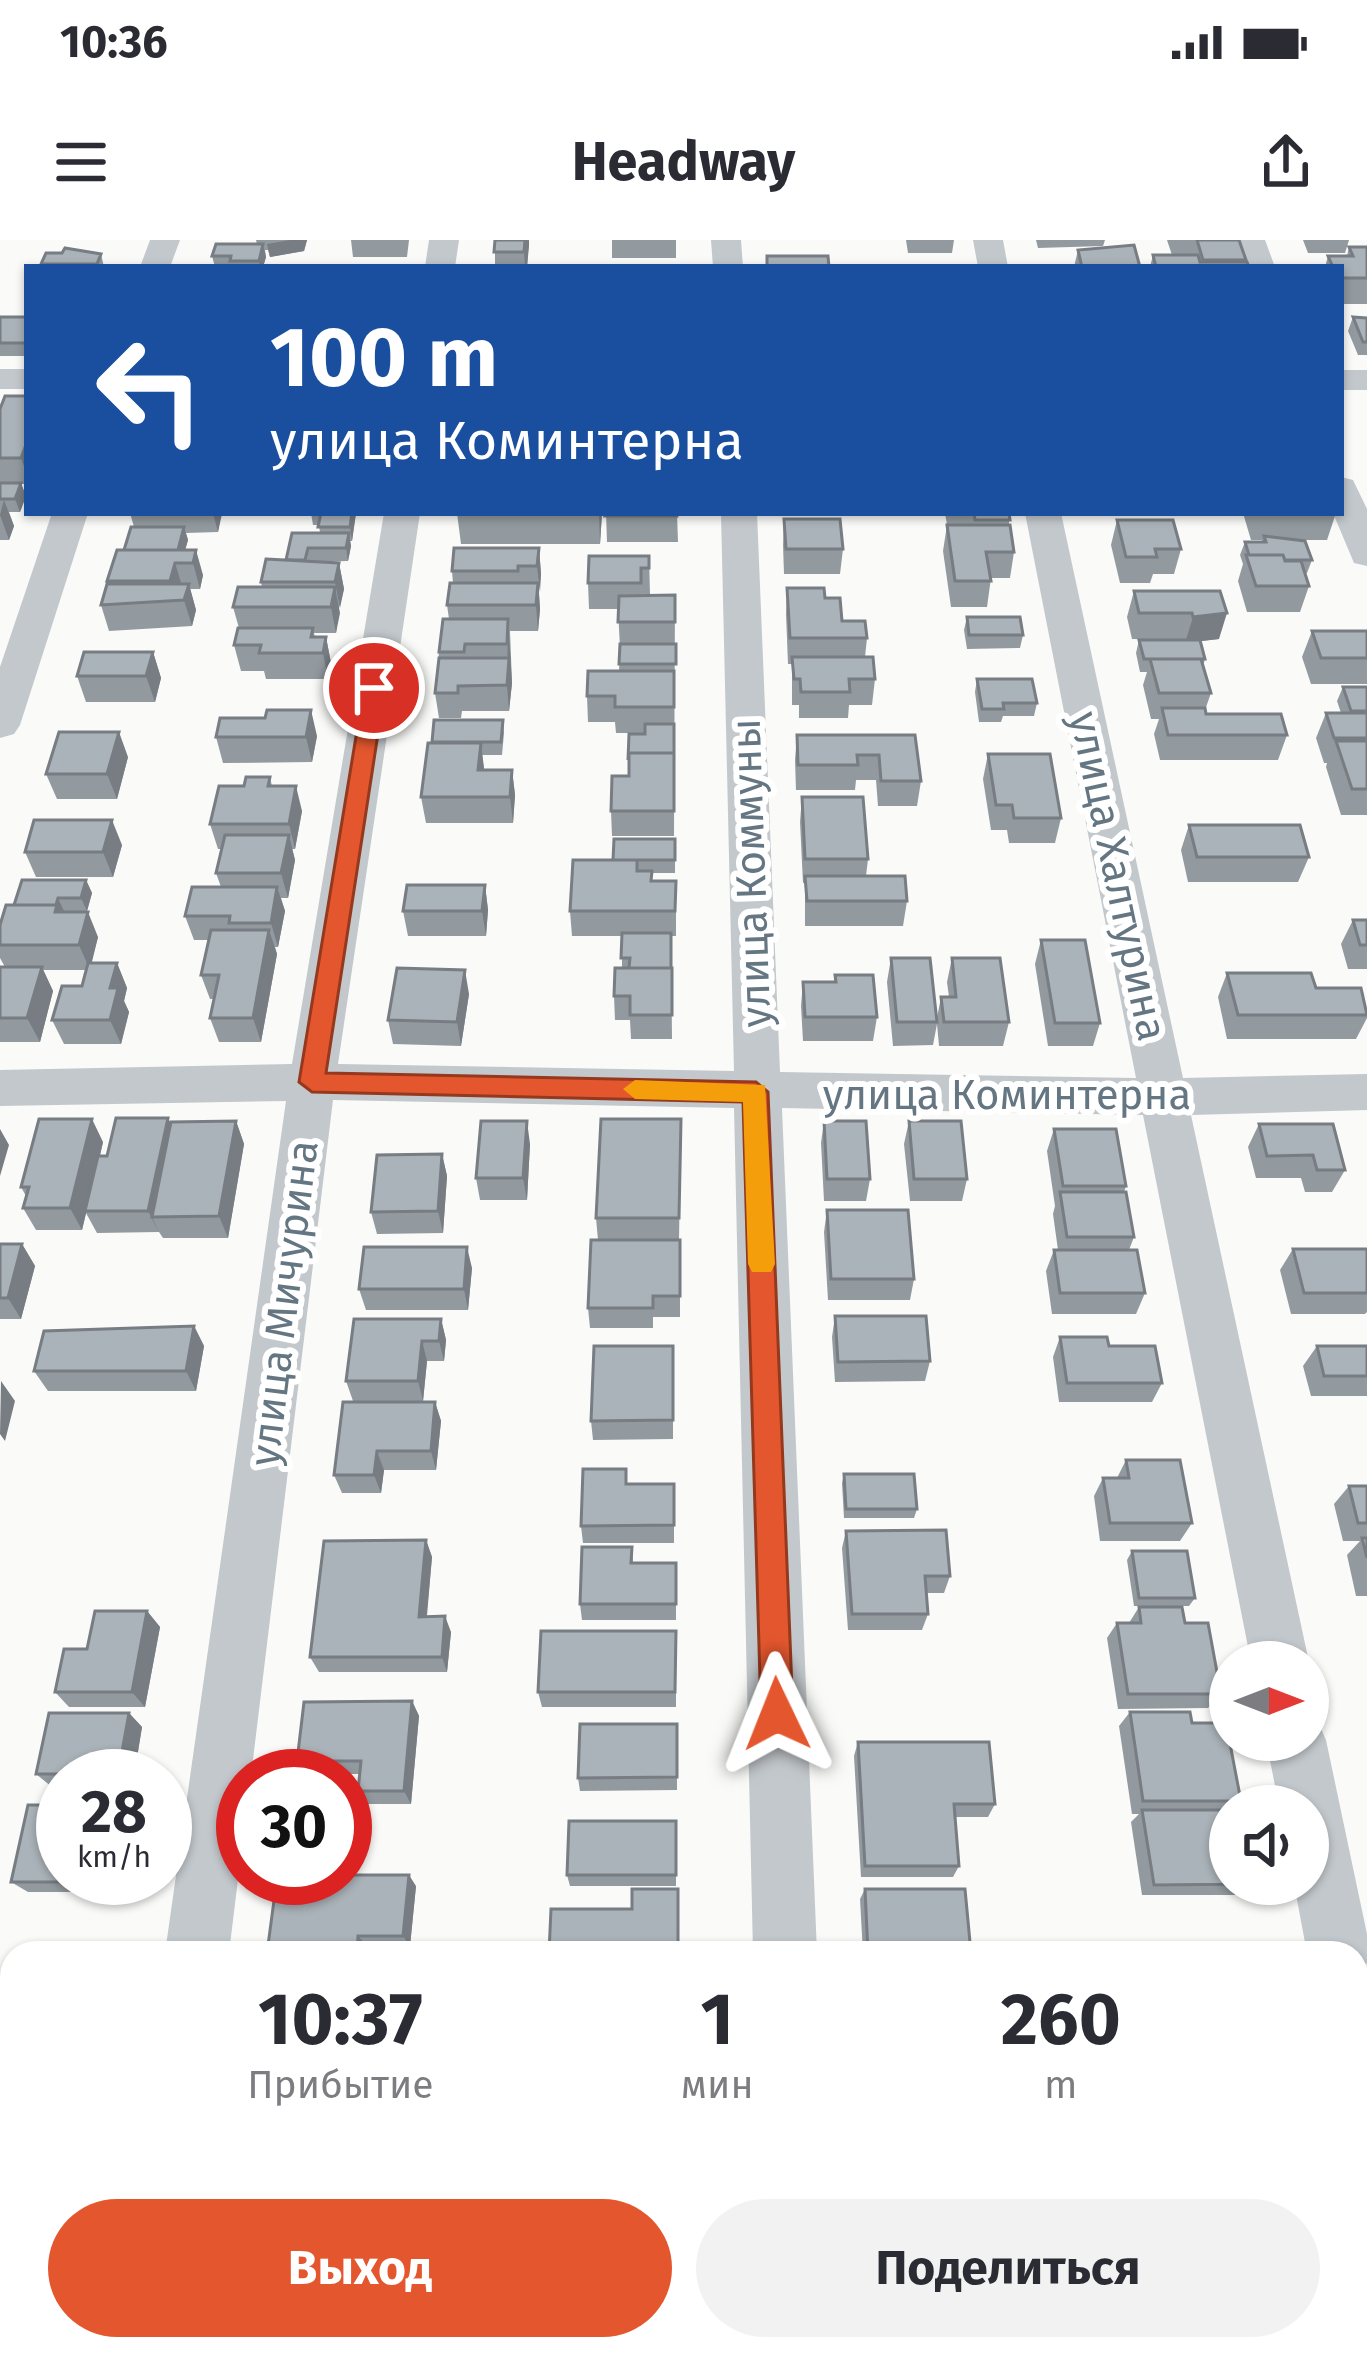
<!DOCTYPE html>
<html lang="ru">
<meta charset="utf-8">
<style>
:root{--surface:#fff;--page:#f2f2f3;--text:#2b2b33;--muted:#7c7c81;--accent:#e4572e}
body{margin:0;font-family:"Fira Sans",sans-serif;background:var(--page);color:var(--text);height:100vh;display:flex;flex-direction:column;font-size:45px;white-space:nowrap}
*{box-sizing:border-box;margin:0}
p{font-size:39px;color:var(--muted)}
.icon{flex:none;width:66px;height:66px;fill:none;stroke:currentColor;stroke-width:2;stroke-linecap:round;stroke-linejoin:round}
.map{position:relative;flex:1;overflow:hidden}
.side{position:absolute;left:0px;top:1701px;width:1368px;height:420px;display:flex;flex-direction:column;background:var(--surface);border-radius:36px 36px 0 0;box-shadow:0 3px 9px #0004}
.side>*{flex:none}
.hud{position:absolute;left:24px;top:24px;width:1320px;height:252px;border-radius:0px;box-shadow:0 3px 9px #0004;background:#1a4fa0;color:#fff;overflow:hidden}
.needle{width:78px;rotate:90deg}
.buttons{position:absolute;left:1209px;top:1401px;display:grid;gap:24px}
.buttons a{display:grid;place-items:center;width:120px;height:120px;border-radius:50%;background:var(--surface);box-shadow:0 3px 9px #0004;font-size:60px}
.speed{position:absolute;left:36px;top:1509px;display:flex;gap:24px;font-size:60px;font-weight:700;text-align:center}
.speed>*{display:grid;place-content:center;width:156px;height:156px;border-radius:50%;background:var(--surface);box-shadow:0 3px 9px #0004;line-height:1}
.speed small{font-size:30px;font-weight:400}
.speed .limit{border:18px solid #d22;background:#fff;color:#111}
.pin{position:absolute;display:grid;place-items:center;width:102px;height:102px;color:#fff;margin:-51px;border:6px solid #fff;border-radius:50%;box-shadow:0 3px 12px #0007}
.me{position:absolute;width:132px;margin:-66px;rotate:358deg;stroke-linejoin:round;filter:drop-shadow(0 0 9px #0008)}
.turn{display:flex;align-items:center;gap:42px;height:252px;padding:0 48px;font-size:54px}
.turn .icon{width:156px;height:156px;stroke-width:2.5}
.turn b{display:block;font-size:84px;line-height:102px}
.eta{display:flex;justify-content:space-evenly;align-items:center;height:204px;text-align:center}
.eta b{font-size:72px;font-weight:700;line-height:84px}
.action{display:flex;gap:24px;margin-top:auto;padding:24px 48px}
.action a{flex:1;height:138px;border-radius:72px;background:var(--accent);color:#fff;font-size:48px;font-weight:700;line-height:138px;text-align:center}
.action a+a{background:var(--page);color:var(--text)}
.status{display:flex;justify-content:space-between;align-items:center;height:84px;padding:0 60px;background:var(--surface);direction:ltr}
.status svg{height:33px;fill:currentColor}
header{display:flex;justify-content:space-between;align-items:center;height:156px;padding:0 48px;background:var(--surface);font-size:54px;font-weight:700}
.map>svg:first-child{display:block}
</style>
<div class="status"><b>10:36</b><svg viewBox="0 0 49 12"><path d="M0 12V9h3v3zM5 12V6h3v6zM10 12V3h3v9zM15 12V0h3v12zM26 1h20v11H26zM47 4h2v5h-2z"/></svg></div>
<header><svg class="icon" aria-label="menu" viewBox="0 0 24 24"><path d="M4 6h16M4 12h16M4 18h16"/></svg>Headway<svg class="icon" aria-label="share" viewBox="0 0 24 24"><path d="M12 15V3M7 8l5-5 5 5M5 13v7h14v-7"/></svg></header>
<div class="map">
<svg width="1367" height="2121" viewBox="0 0 1367 2121">
<rect width="100%" height="100%" fill="#fafaf8"/>
<g fill="none" stroke-linecap="round" stroke-linejoin="round">
<!-- street -->
<path fill="#c3c8cc" fill-rule="evenodd" d="M150,0H180L170,27H140Z
M429,0H459L455,27H425Z
M711,0H741L743,27H713Z
M973,0H1003L1008,27H978Z
M1235,0H1265L1275,27H1245Z
M0,129H27V149H0Z
M1341,130H1367V150H1341Z
M1341,237L1353,240L1367,269V326L1354,323L1333,273H1341Z
M52,273H88L20,485L14,494L0,498V427Z
M384,273H420L338,824L734,831L721,273H757L780,832L1136,838L1025,273H1061L1183,838L1367,834V870L1191,875L1309,1422L1308,1425L1251,1422L1143,875L782,868L817,1713H753L734,868L333,860L251,1536H243V1598L229,1713H165L286,861L0,866V830L292,824Z
M1308,1475L1317,1479L1326,1500L1367,1694V1723L1356,1738V1713H1307L1294,1644H1308V1566H1279L1266,1500H1308Z
M1356,1766L1367,1771V1887L1356,1883Z
M109,2109H181L180,2121H108Z
M763,2109H835V2121H763Z"/>
</g>
<!-- wall -->
<path fill="#929a9f" d="M256,0H307L304,11L270,17L268,10H265L266,17L263,27H215L212,16L257,4Z
M351,0H409L407,17H353Z
M495,0H529L527,27H495Z
M612,0H676V18H612Z
M906,0H954L952,13H908Z
M1036,0H1105L1103,6L1038,8Z
M1167,0H1239L1245,22L1249,27H1150L1153,15H1172Z
M1303,0H1349L1345,13H1308Z
M1349,7H1367V64H1341V27H1325L1328,16H1347Z
M1078,10L1140,27H1074Z
M62,13L101,14L104,27H42L41,24Z
M0,77H27V116H0Z
M1353,77L1367,78V115H1358L1348,91Z
M27,156V244H21L26,256L20,272H9L14,286L9,300H0V169Z
M130,273H221L218,292L186,293L188,300L185,310L203,335L200,349H190L196,370L192,386L109,391L101,365L108,344L107,341L134,287Z
M311,273H356L352,301H350L351,306L348,321L311,322L339,323L344,349L339,368L336,393H314L315,397H326L331,423L328,439H266L264,431H241L234,405L239,388L233,367L262,347L261,342L320,293L319,285H313Z
M457,273H602L600,304H461Z
M606,273H677L678,302H607Z
M945,273H1009V285L1014,312L1010,338H991L987,367H951L943,311L947,285Z
M1243,273H1336L1327,300H1298L1312,320L1307,333H1305L1309,346L1300,372H1247L1238,341L1243,324L1240,315L1245,302H1262V300H1251Z
M784,279L843,309L840,334H784L783,305Z
M1117,280L1181,309L1174,334H1153L1150,343H1120L1111,305Z
M539,308L541,334L539,352L540,369L538,391H510L512,443L509,471H462L461,478H439L435,453L439,412L449,379L447,365L453,343L452,331Z
M649,316L650,354H642V356L675,355L674,596H612L611,571L629,536L628,520L645,493H616L615,482H588L587,456L619,431L620,408L618,369H589L588,343Z
M787,348L825,358L842,381L867,398L865,417L875,439L872,465H849L848,478H799V465H792V424H788L786,374Z
M1134,351H1220L1219,399L1201,401L1205,419L1203,426L1211,453L1205,470L1206,474L1287,495L1278,520H1160L1154,494L1159,479H1151L1143,445L1147,432H1140L1136,413L1139,400H1184L1132,399L1127,377Z
M967,377L1023,395L1020,408L967,409L964,390Z
M1312,391H1367V444H1311L1302,417Z
M153,412L161,438L155,462H86L77,436Z
M977,439L1037,463L1034,476H1003L1001,482H979L975,452Z
M1343,447H1367V575H1341L1326,527L1327,523H1324L1316,498L1326,473H1341L1337,461Z
M503,480L504,493L502,515H482L484,530H512L515,555L513,583H426L421,557Z
M797,495H915L921,541L917,566H878L876,540H856L855,550H796L795,520Z
M317,496L312,522L223,523L216,497Z
M988,514L1061,578L1055,603H1009L1007,590H991L983,539Z
M128,517L117,559H57L46,534Z
M270,537L272,546L302,571L295,609H292L295,620L288,658H281L285,671L278,707H275L277,714L261,802H219L210,778L214,759H210L201,735L209,700H194L185,676L221,647L216,633L221,609H218L210,584L244,546Z
M802,557L868,619L866,636L907,661L903,686H805V643H803L800,582Z
M1189,585L1309,617L1298,642H1188L1181,610Z
M675,599V633H652V641H676V696H671L672,799H631L630,780H615L614,756L622,728V696H572L570,671L613,620Z
M122,605L113,637H36L25,612Z
M86,640L92,653L87,671H64L63,672L98,697L91,723H117L127,748L124,761L129,772L121,804H64L52,780L82,746L86,730H43L53,751L40,802H0V727H5L0,718V685L14,665Z
M485,645L488,670L486,696H408L403,671Z
M1353,680H1367V729H1348L1341,704Z
M1041,700L1100,783L1093,806H1048L1035,724Z
M891,718L937,778L941,757H949L947,742L952,718L1009,782L1003,806H939L937,784L933,805L893,806L887,742Z
M1227,733L1316,748L1367,770V778L1356,799H1227L1218,757Z
M835,735L877,777L873,801H803L801,766L803,742H834Z
M469,754L461,806L393,804L388,780Z
M168,878L171,884L236,881L244,904L228,998H163L159,992L97,993L86,973L82,990H36L23,968L26,956L21,947L103,902L100,916H107Z
M681,879L679,1000H598L596,978Z
M824,881L870,939L866,961H824L821,903Z
M909,881L967,939L962,961H910L904,904Z
M1259,884L1345,930L1332,952H1305L1301,938H1256L1248,907Z
M1054,889L1126,946L1124,952L1134,997L1129,1010L1145,1053L1136,1074H1052L1046,1031L1054,1010H1058L1053,974L1055,966L1047,911Z
M530,904L527,960H480L476,938Z
M442,914L447,936L443,993L377,994L371,972Z
M827,970L914,1039L910,1060H828L824,992Z
M680,1000V1077H653V1088H590L588,1068Z
M0,1004H22L35,1026L21,1079H0Z
M1293,1009H1367V1072L1365,1074H1291L1280,1030Z
M472,1028L468,1070H366L359,1049Z
M835,1076L930,1121L925,1141L835,1142L832,1097Z
M441,1079L446,1100L444,1121H427L423,1161H353L346,1141Z
M194,1086L204,1106L196,1151H48L34,1131Z
M1060,1097L1162,1143L1152,1162H1059L1053,1117Z
M673,1106V1199L593,1200L591,1181Z
M1317,1106H1367V1156H1311L1303,1126Z
M435,1162L441,1181L436,1230H384L381,1253H342L334,1235Z
M1126,1220L1192,1283L1180,1301H1100L1094,1256L1103,1238H1117Z
M626,1229L627,1244H674V1303H583L581,1286Z
M844,1234L917,1269L914,1278H844L842,1243Z
M1349,1246H1367V1356H1356L1347,1315L1360,1301H1343L1334,1264Z
M846,1291L950,1336L944,1353H926L928,1374L922,1390H848L842,1308Z
M426,1300L432,1317L427,1376L451,1392L447,1432H319L310,1417Z
M632,1307L633,1323H676V1380H582L580,1364Z
M1132,1311L1195,1358L1189,1366H1134L1127,1320Z
M1139,1367L1185,1383L1221,1454L1208,1468L1118,1469L1107,1398L1117,1383H1129Z
M147,1371L160,1387L145,1467H69L55,1452L87,1409Z
M676,1391V1467H542L538,1452Z
M412,1461L419,1476L411,1564H366L358,1551L360,1534H306L297,1521Z
M1130,1472L1192,1483L1241,1561L1235,1566H1230V1644H1255L1241,1655H1142L1131,1582L1139,1574H1132L1119,1486Z
M129,1473L142,1487L134,1536H63V1547H52L36,1534Z
M677,1484V1550L580,1551L578,1538Z
M858,1502L995,1564L988,1577H955L959,1626L953,1637H861L854,1516Z
M676,1581V1646H570L567,1635Z
M63,1638H109L107,1652H28L11,1642Z
M416,1646L410,1706H367L366,1713H267Z
M865,1649L971,1713H863L860,1659Z
M0,1794H12V1859H0Z
M884,2109H994L995,2121H884Z
M1233,2109H1342L1344,2121H1235Z"/>
<!-- shaded-wall -->
<path fill="#777d82" d="M290,0H307L304,11L270,17L267,4Z
M525,0H529V6L527,27H525L524,12Z
M263,4L266,17L263,27H260L259,21Z
M27,202V235L21,218Z
M21,243L26,256L20,272L15,259Z
M4,260L14,286L9,300L0,275Z
M213,273L222,274L218,292Z
M352,273H356L352,301L350,287Z
M599,273H602L600,304Z
M184,287L188,300L181,325L177,312Z
M349,293L351,306L348,321L346,308Z
M539,308L541,334L540,352L537,326Z
M196,310L203,335L200,349L193,323Z
M175,323L183,349L176,361L170,341Z
M339,323L344,349L340,368L335,342Z
M538,343L540,369L538,391L536,365Z
M189,344L196,370L192,386L184,360Z
M335,347L340,373L336,393L331,367Z
M1227,373L1219,399L1185,403L1193,377Z
M508,379L512,443L509,471L507,445Z
M326,397L331,423L328,439L323,413Z
M153,412L161,438L155,462L146,436Z
M311,470L317,496L312,522L306,497Z
M119,492L128,517L117,559L107,534Z
M481,503L484,528L482,555L478,530Z
M512,530L515,555L513,583L510,557Z
M296,546L302,571L295,609L289,584Z
M112,580L122,605L113,637L103,612Z
M289,595L295,620L288,658L281,633Z
M86,640L92,653L87,671L81,658Z
M485,645L488,670L486,696L482,671Z
M277,647L285,671L278,707L271,683Z
M58,658L64,671L62,676L55,672Z
M88,672L98,697L90,730L79,705Z
M269,690L277,714L261,802L253,778Z
M117,723L127,748L124,761L129,772L121,804L110,780V748Z
M42,727L53,751L40,802L27,778Z
M465,730L469,754L461,806L457,782Z
M168,878L178,901L152,977L159,993L148,971Z
M92,879L103,902L82,990L70,968Z
M236,881L244,904L228,998L219,976Z
M527,881L530,904L527,960L523,938Z
M0,889L9,905L0,936Z
M442,914L447,936L443,993L438,971Z
M22,1004L35,1026L21,1079L8,1058Z
M467,1007L472,1028L468,1070L464,1049Z
M441,1079L446,1100L444,1121L439,1101Z
M194,1086L204,1106L196,1151L186,1131Z
M422,1101L427,1121L423,1161L418,1141Z
M1,1141L15,1161L5,1201L0,1194Z
M435,1162L441,1181L436,1230L431,1211Z
M377,1211L384,1230L381,1253L374,1235Z
M426,1300L432,1317L425,1393L419,1377Z
M147,1371L160,1387L145,1467L132,1452Z
M445,1376L451,1392L447,1432L442,1417Z
M412,1461L419,1476L411,1564L404,1551Z
M129,1473L142,1487L134,1536H119L118,1534Z
M409,1635L416,1646L410,1706L403,1696Z
M93,1638H109L107,1652L92,1642Z
M358,1696L367,1706L366,1713H357Z
M367,2109H376L375,2121H366Z"/>
<!-- building -->
<path fill="#aab3b9" stroke="#777d82" stroke-width="3" d="M495,0H525L524,12H494Z
M1197,0H1239L1246,20H1203Z
M216,4H263L259,21H230L231,16H212Z
M1134,5L1140,27H1082L1078,10Z
M1349,7H1367V38H1341V27H1333L1328,16H1353Z
M65,8L101,14L97,24H41L46,13H62Z
M1153,15H1198L1200,22H1247L1249,27H1156Z
M767,16H828L829,27H767Z
M0,77H27V103H0Z
M1353,77L1367,78V102H1363Z
M5,156H27V202L21,218H0V169Z
M0,243H21L15,259H0Z
M321,273H352L350,287H318Z
M606,273H677V276H605Z
M974,273H1009L1010,280H975Z
M1259,273H1336L1337,274H1260Z
M784,279H840L843,309H786Z
M1117,280H1173L1181,309H1155L1157,317H1126Z
M947,285H1010L1014,312H986L991,341H955Z
M131,287H184L178,310H124Z
M292,293H349L346,308H308L305,320H286Z
M1264,296L1305,301L1312,320H1285L1283,315H1249L1245,302H1266Z
M454,308H539L537,326H518V331H452Z
M117,310H196L193,323H175L170,341H107Z
M1246,315H1283L1285,321H1301L1309,346H1256Z
M589,316H649V328H641V343H588Z
M266,319L339,323L335,342H261Z
M450,343H538L536,365H447Z
M107,344H189L184,360L101,365Z
M238,347H335L331,367H233Z
M787,348H824L825,358H840L842,381H865L867,398H790Z
M1134,351H1220L1227,373L1193,377L1192,373H1139Z
M675,355V382H618L619,356Z
M967,377H1020L1023,395H969Z
M443,379H508L507,404H465L464,412H439Z
M238,388H313L311,397H326L323,413H259L261,405H234Z
M1312,391H1367V418H1321Z
M1139,400H1200L1205,419H1144Z
M620,404H676V424H619Z
M84,412H153L146,436H77Z
M792,417H873L875,439H849L850,452H801L800,439H794Z
M439,418H509L507,445L458,446V453H435Z
M1150,419H1201L1211,453H1159Z
M588,431H674V467H615V456H587Z
M977,439H1032L1037,463H1003L1004,469H982Z
M1343,447H1367V471H1351Z
M1162,468H1205L1206,474H1281L1287,495H1168Z
M267,470H311L306,497H216L220,478H265Z
M1326,473H1367V498H1334Z
M434,480H503L501,502H432Z
M645,484H674V520V513H629L628,520L629,494H645Z
M59,492H119L107,534H46Z
M797,495H915L921,541H881L879,515H857L858,525H798Z
M1336,501H1367V549H1352Z
M428,503H481L478,530H512L510,557H421Z
M629,513H674V571H611L612,536H629Z
M988,514H1050L1061,578H1014L1012,565H996Z
M246,537H270L268,546H296L289,584H210L219,546H244Z
M802,557H863L868,619H805Z
M34,580H112L103,612H25Z
M1189,585H1300L1309,617H1197Z
M225,595H289L281,633H216Z
M614,599H675V620H613Z
M573,620H637V631H652L651,641H676L675,671H570Z
M805,636H905L907,661H807Z
M22,640H86L81,658H58L56,665H14Z
M407,645H485L482,671H403Z
M192,647H277L271,683H229L230,676H185Z
M6,665H57L55,672H88L79,705H0V685Z
M1353,680H1367V705H1360Z
M211,690H269L253,778H210L219,735H201Z
M622,693H671V728H629L630,718H621Z
M1041,700H1085L1100,783H1055Z
M891,718H930L937,782H897Z
M952,718H1000L1009,782H944L941,757H956Z
M88,723H117L110,748H118L110,780H52L62,746H82Z
M0,727H42L27,778H0Z
M397,728L465,730L457,782L388,780Z
M615,728H672V775H630V756H614Z
M1227,733H1311L1316,748H1361L1367,775H1238Z
M835,735H873L877,777H805L803,742H836Z
M116,878H168L148,971H85L98,916H107Z
M39,879H92L70,968H23L29,947H21Z
M601,879H681L679,978H596Z
M236,881L219,976L152,977L171,882Z
M481,881H527L523,938H476Z
M824,881H866L870,939H827Z
M909,881H961L967,939H914Z
M1259,884H1333L1345,930H1317L1313,915L1267,916Z
M1054,889H1116L1126,946H1063Z
M442,914L438,971L371,972L377,915Z
M1060,952H1126L1134,997H1067Z
M827,970H908L914,1039H831Z
M591,1000H680V1056H653V1068H588Z
M0,1004H22L8,1058H0Z
M364,1007H467L464,1049H359Z
M1293,1009H1367V1053H1304Z
M1054,1010H1137L1145,1053H1060Z
M835,1076H926L930,1121L838,1122Z
M354,1079H441L439,1101H422L418,1141H346Z
M194,1086L186,1131H34L44,1091Z
M1060,1097H1107L1109,1106H1155L1162,1143H1067Z
M594,1106H673V1180L591,1181Z
M1317,1106H1367V1136H1324Z
M343,1162H435L431,1211H377L374,1235H334Z
M1126,1220H1180L1192,1283H1110L1103,1238H1129Z
M583,1229H626V1244H674V1285L581,1286Z
M844,1234H914L917,1269H846Z
M1349,1246H1367V1283H1358Z
M946,1290L950,1336H925L928,1374H852L846,1291Z
M1362,1298H1367V1318Z
M426,1300L419,1377L445,1376L442,1417H310L324,1301Z
M582,1307H632L631,1323H676V1364H580Z
M1132,1311H1187L1195,1358H1139Z
M1139,1367H1182L1185,1383H1208L1221,1454H1128L1117,1383H1141Z
M95,1371H147L132,1452H55L64,1409H87Z
M541,1391H676L675,1452H538Z
M412,1461L404,1551H358L361,1521H297L304,1462Z
M1130,1472H1190L1192,1483H1226L1241,1561H1143Z
M49,1473H129L118,1534H36Z
M580,1484H677V1537L578,1538Z
M858,1502H989L995,1564H954L959,1626H865Z
M28,1565H63V1638H93L92,1642H11Z
M1142,1570H1230V1644H1255L1154,1645Z
M569,1581H676V1635H567Z
M345,1635H409L403,1696H358L357,1713H267L277,1638H345Z
M632,1649H678V1713H549L551,1669H632Z
M865,1649H965L971,1713H868Z
M0,1794H12V1853H0Z
M0,1896H12V1958H0Z
M0,2009H12V2081L10,2091H0Z
M226,2109H367L366,2121H225Z
M890,2109H994L995,2121H890Z
M1249,2109H1342L1344,2121H1251Z"/>
<!-- route -->
<path fill="#e4572e" stroke="#94391e" stroke-width="3" d="M374,441L385,448L326,833L756,842L768,852L793,1474L788,1485L777,1489L766,1485L761,1474L743,862L312,852L299,842L364,448Z"/>
<!-- slow -->
<path fill="#f59e0b" d="M635,840L765,845L775,1024L771,1032H752L748,1024L743,862L635,859L623,849Z"/>
<g text-anchor="middle" stroke-width="12" stroke-linejoin="round" paint-order="stroke">
<!-- street labels -->
<g font-size="42" fill="#657683" stroke="#fff">
<text transform="translate(750 633) rotate(-92)" y="15">улица Коммуны</text>
<text transform="translate(1119 636) rotate(78)" y="15">улица Халтурина</text>
<text x="1007" y="869">улица Коминтерна</text>
<text transform="translate(283 1063) rotate(-83)" y="15">улица Мичурина</text>
</g>
</g>
</svg>
<div class="buttons">
<a><svg class="needle" viewBox="-14 -14 28 28"><path d="M0-13l5 13h-10z" fill="#e53935"/><path d="M0 13l5-13h-10z" fill="#7c7c81"/></svg></a>
<a><svg class="icon" aria-label="sound" viewBox="0 0 24 24"><path d="M4 9h4l5-4v14l-5-4H4zM17 9q2 3 0 6"/></svg></a>
</div>
<div class="speed"><div>28<small>km/h</small></div><div class="limit">30</div></div>
<div class="pin" style="left:374px;top:448px;background:#d93025"><svg class="icon" aria-label="arrive" viewBox="0 0 24 24"><path d="M6 21V4h12l-3 4 3 4H6"/></svg></div>
<svg class="me" style="left:777px;top:1474px" viewBox="-20 -20 40 40"><path d="M0-17L14 15 0 8-14 15z" fill="#e4572e" stroke="#fff" stroke-width="4"/></svg>
<div class="hud">
<div class="turn"><svg class="icon" aria-label="left" viewBox="0 0 24 24"><path d="M17 20v-9H6M10 6l-5 5 5 5"/></svg><div><b>100 m</b>улица Коминтерна</div></div>
</div>
<section class="side">
<div class="eta">
<div><b>10:37</b><p>Прибытие</p></div>
<div><b>1</b><p>мин</p></div>
<div><b>260</b><p>m</p></div>
</div>
<div class="action"><a>Выход</a><a>Поделиться</a></div>
</section>
</div>
